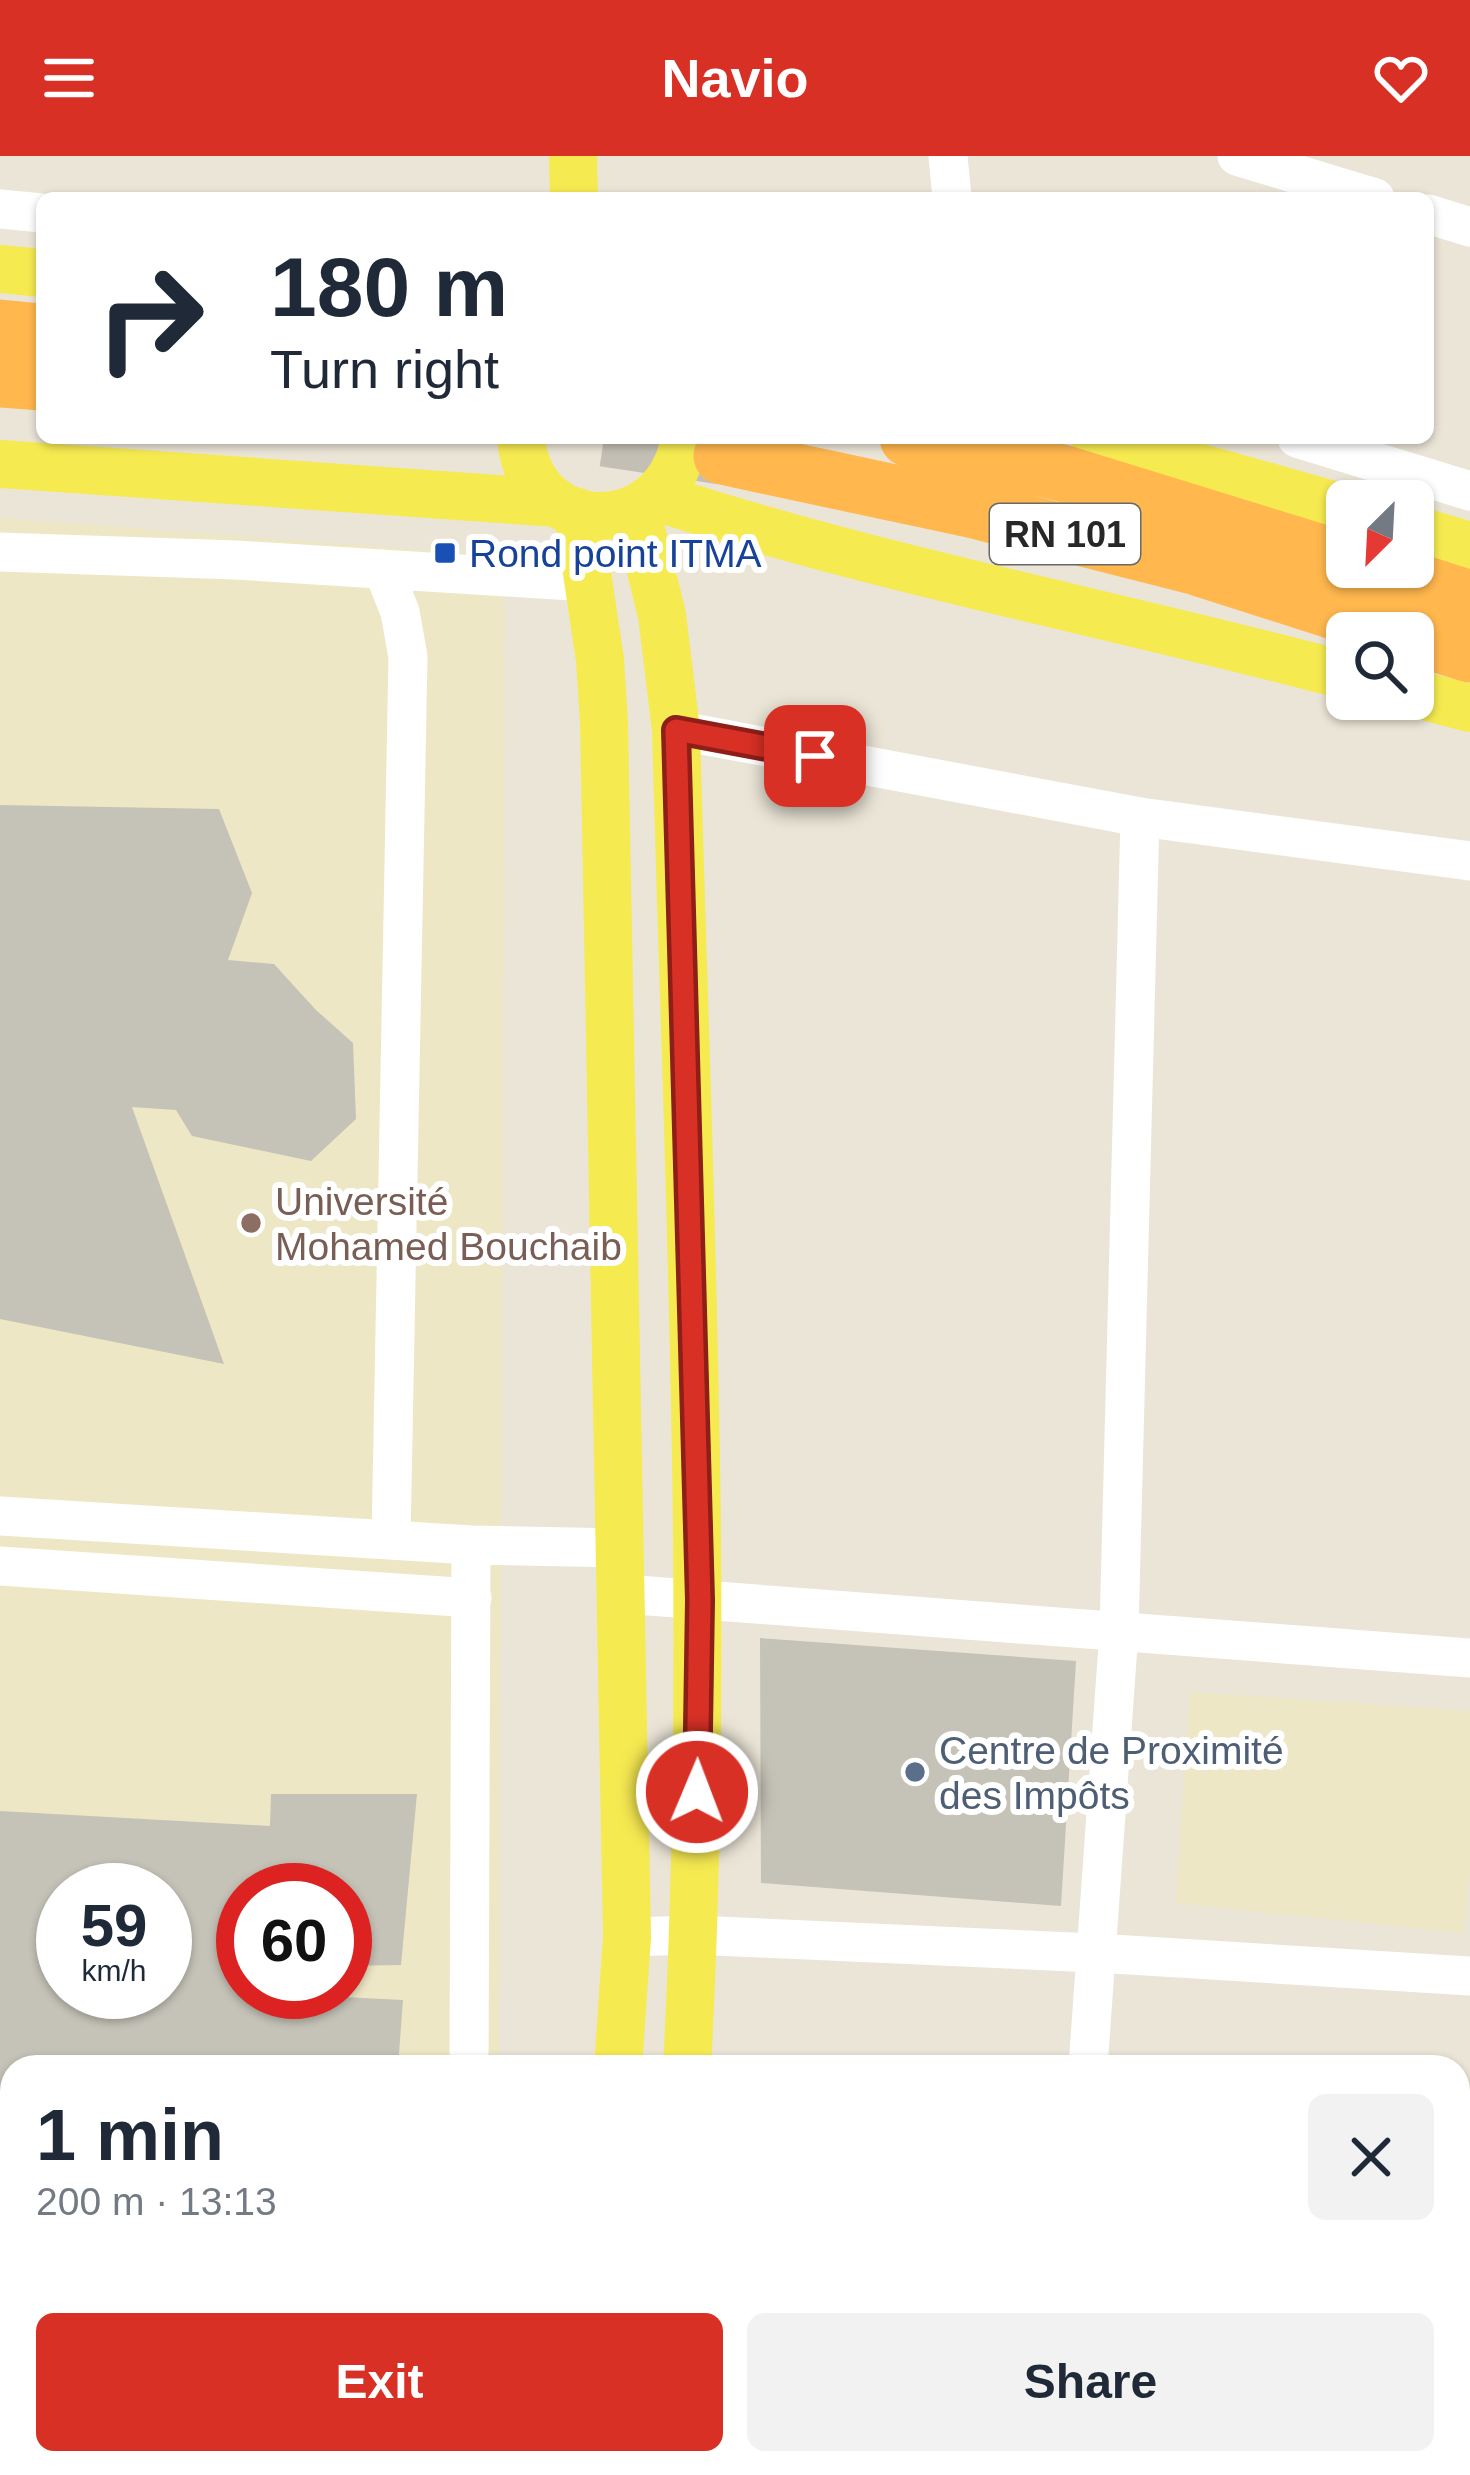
<!DOCTYPE html>
<meta charset="utf-8">
<style>
:root{--surface:#fff;--page:#f2f2f3;--text:#1f2937;--muted:#747a83;--accent:#d93025}
body{margin:0;font-family:Arial,sans-serif;background:var(--page);color:var(--text);height:100vh;display:flex;flex-direction:column;font-size:45px;white-space:nowrap}
*{box-sizing:border-box;margin:0}
p{font-size:39px;color:var(--muted)}
.icon{flex:none;width:66px;height:66px;fill:none;stroke:currentColor;stroke-width:2;stroke-linecap:round;stroke-linejoin:round}
.map{position:relative;flex:1;overflow:hidden}
.panel{position:absolute;left:0px;top:1899px;width:1470px;height:420px;display:flex;flex-direction:column;background:var(--surface);border-radius:36px 36px 0 0;box-shadow:0 3px 9px #0004}
.panel>*{flex:none}
.banner{position:absolute;left:36px;top:36px;width:1398px;height:252px;border-radius:18px;box-shadow:0 3px 9px #0004;background:#fff;color:var(--text);overflow:hidden}
.needle{width:78px;rotate:204deg}
.buttons{position:absolute;left:1326px;top:324px;display:grid;gap:24px}
.buttons a{display:grid;place-items:center;width:108px;height:108px;border-radius:18px;background:var(--surface);box-shadow:0 3px 9px #0004;font-size:60px}
.speed{position:absolute;left:36px;top:1707px;display:flex;gap:24px;font-size:60px;font-weight:700;text-align:center}
.speed>*{display:grid;place-content:center;width:156px;height:156px;border-radius:50%;background:var(--surface);box-shadow:0 3px 9px #0004;line-height:1}
.speed small{font-size:30px;font-weight:400}
.speed .limit{border:18px solid #d22;background:#fff;color:#111}
.pin{position:absolute;display:grid;place-items:center;width:102px;height:102px;color:#fff;margin:-51px;border-radius:24px;box-shadow:0 6px 18px #0006}
.me{position:absolute;width:132px;margin:-66px;rotate:1deg;stroke-linejoin:round;filter:drop-shadow(0 0 9px #0008)}
.turn{display:flex;align-items:center;gap:42px;height:252px;padding:0 36px;font-size:54px}
.turn .icon{width:156px;height:156px;stroke-width:2.5}
.turn b{display:block;font-size:84px;line-height:102px}
.round{display:grid;place-items:center;flex:none;width:126px;height:126px;border-radius:18px;background:var(--page)}
.head{display:flex;align-items:center;justify-content:space-between;height:204px;padding:0 36px}
h1{font-size:72px;font-weight:600;line-height:90px}
.cta{display:flex;gap:24px;margin-top:auto;padding:24px 36px}
.cta a{flex:1;height:138px;border-radius:18px;background:var(--accent);color:#fff;font-size:48px;font-weight:600;line-height:138px;text-align:center}
.cta a+a{background:var(--page);color:var(--text)}
header{display:flex;justify-content:space-between;align-items:center;height:156px;padding:0 36px;background:var(--accent);color:#fff;font-size:54px;font-weight:600}
.map>svg:first-child{display:block}
</style>
<header><svg class="icon" aria-label="menu" viewBox="0 0 24 24"><path d="M4 6h16M4 12h16M4 18h16"/></svg>Navio<svg class="icon" aria-label="heart" viewBox="0 0 24 24"><path d="M12 20l-8-8c-3-5 5-10 8-4 3-6 11-1 8 4z"/></svg></header>
<div class="map">
<svg width="1470" height="2319" viewBox="0 0 1470 2319">
<rect width="100%" height="100%" fill="#ebe5d7"/>
<!-- education -->
<path fill="#eee7c5" fill-rule="evenodd" d="M0,362L505,400L499,1911H12V2307H497V2319H0ZM63,1734H165V1836H63ZM243,1734H345V1836H243Z
M1190,1536L1470,1555V1714L1463,1777L1176,1747Z"/>
<!-- building -->
<path fill="#c5c2b7" fill-rule="evenodd" d="M0,649L219,653L252,737L228,804L274,808L316,854L353,887L356,963L311,1005L192,980L176,954L132,951L224,1208L0,1163Z
M760,1482L1076,1505L1061,1750L761,1727Z
M271,1638H417L401,1809L345,1810V1734H243V1836L403,1844L398,1911H12V2124H0V1655L270,1670ZM63,1734H165V1836H63Z"/>
<g fill="none" stroke-linecap="round" stroke-linejoin="round">
<!-- highway-tunnel -->
<path stroke="#c4bfb4" stroke-width="57" stroke-dasharray="57 28" stroke-linecap="butt" d="M604,282L722,300"/>
<!-- minor -->
<path stroke="#fff" stroke-width="39" d="M948,0L952,42
M1237,0L1375,42
M0,53L42,57
M1428,58L1470,71
M1297,282L1470,335
M0,396L236,404L588,426
M383,413L400,456L408,501L391,1384
M676,574L1140,661L1470,705
M0,1360L471,1389L622,1392
M0,1410L472,1442
M623,1438L1470,1502
M627,1781L694,1779L1096,1797L1470,1820
M469,1911L471,1389
M1088,1911L1119,1475L1140,661
M466,2319V2307
M1059,2319L1060,2307"/>
<!-- major -->
<path stroke="#f6ea51" stroke-width="48" d="M573,0L574,42
M0,113L42,117
M521,282C529,383 667,389 685,282
M1095,282L1347,353
M0,308L557,347
M656,341C882,415 1117,458 1347,520
M636,354L662,459L676,574C688,1020 711,1466 687,1911
M578,356L600,504L604,566L627,1781L618,1911
M1413,373L1470,390
M1413,537L1470,552
M589,2319L590,2307
M665,2319V2307"/>
<!-- highway -->
<path stroke="#ffb74e" stroke-width="57" d="M0,172L42,176
M0,223L42,226
M908,282L1062,317L1347,405
M722,300L974,354L1197,411L1403,477
M1370,411L1470,443
M1413,480L1470,498"/>
</g>
<g fill="none" stroke-linecap="round" stroke-linejoin="round">
<defs>
<path id="route" d="M697,1636L700,1444L676,574L815,600"/>
</defs>
<!-- route casing -->
<use href="#route" stroke="#8d1f18" stroke-width="30"/>
<!-- route -->
<use href="#route" stroke="#d93025" stroke-width="21"/>
</g>
<!-- markers -->
<rect fill="#1a4fb4" stroke="#fff" stroke-width="4.5" x="433" y="385" width="24" height="24" rx="6"/>
<circle fill="#8d6e63" stroke="#fff" stroke-width="4.5" cx="251" cy="1067" r="12"/>
<circle fill="#5c6f8a" stroke="#fff" stroke-width="4.5" cx="915" cy="1616" r="12"/>
<g text-anchor="middle" stroke-width="12" stroke-linejoin="round" paint-order="stroke">
<!-- shield labels -->
<rect fill="#fff" stroke="#686868" stroke-width="3" x="990" y="348" width="150" height="60" rx="9"/>
<g font-size="36" font-weight="bold" fill="#272727">
<text x="1065" y="391">RN 101</text>
</g>
<!-- transit labels -->
<g font-size="39" fill="#164399" stroke="#fff" text-anchor="start">
<text x="469" y="411">Rond point ITMA</text>
</g>
<!-- education labels -->
<g font-size="39" fill="#785e54" stroke="#fff" text-anchor="start">
<text x="275" y="1059">Université<tspan x="275" dy="45">Mohamed Bouchaib</tspan></text>
</g>
<!-- service labels -->
<g font-size="39" fill="#4e5e75" stroke="#fff" text-anchor="start">
<text x="939" y="1608">Centre de Proximité<tspan x="939" dy="45">des Impôts</tspan></text>
</g>
</g>
</svg>
<div class="buttons">
<a><svg class="needle" viewBox="-14 -14 28 28"><path d="M0-13l5 13h-10z" fill="#e53935"/><path d="M0 13l5-13h-10z" fill="#747a83"/></svg></a>
<a><svg class="icon" aria-label="search" viewBox="0 0 24 24"><circle cx="10" cy="10" r="6"/><path d="M15 15l6 6"/></svg></a>
</div>
<div class="speed"><div>59<small>km/h</small></div><div class="limit">60</div></div>
<div class="pin" style="left:815px;top:600px;background:#d93025"><svg class="icon" aria-label="arrive" viewBox="0 0 24 24"><path d="M6 21V4h12l-3 4 3 4H6"/></svg></div>
<svg class="me" style="left:697px;top:1636px" viewBox="-20 -20 40 40"><circle r="17" fill="#d93025" stroke="#fff" stroke-width="3"/><path d="M0-11L8 9 0 5-8 9z" fill="#fff"/></svg>
<div class="banner">
<div class="turn"><svg class="icon" aria-label="right" viewBox="0 0 24 24"><path d="M7 20v-9h11M14 6l5 5-5 5"/></svg><div><b>180 m</b>Turn right</div></div>
</div>
<section class="panel">
<div class="head"><div><h1>1 min</h1><p>200 m · 13:13</p></div><a class="round"><svg class="icon" aria-label="close" viewBox="0 0 24 24"><path d="M6 6l12 12M18 6L6 18"/></svg></a></div>
<div class="cta"><a>Exit</a><a>Share</a></div>
</section>
</div>
